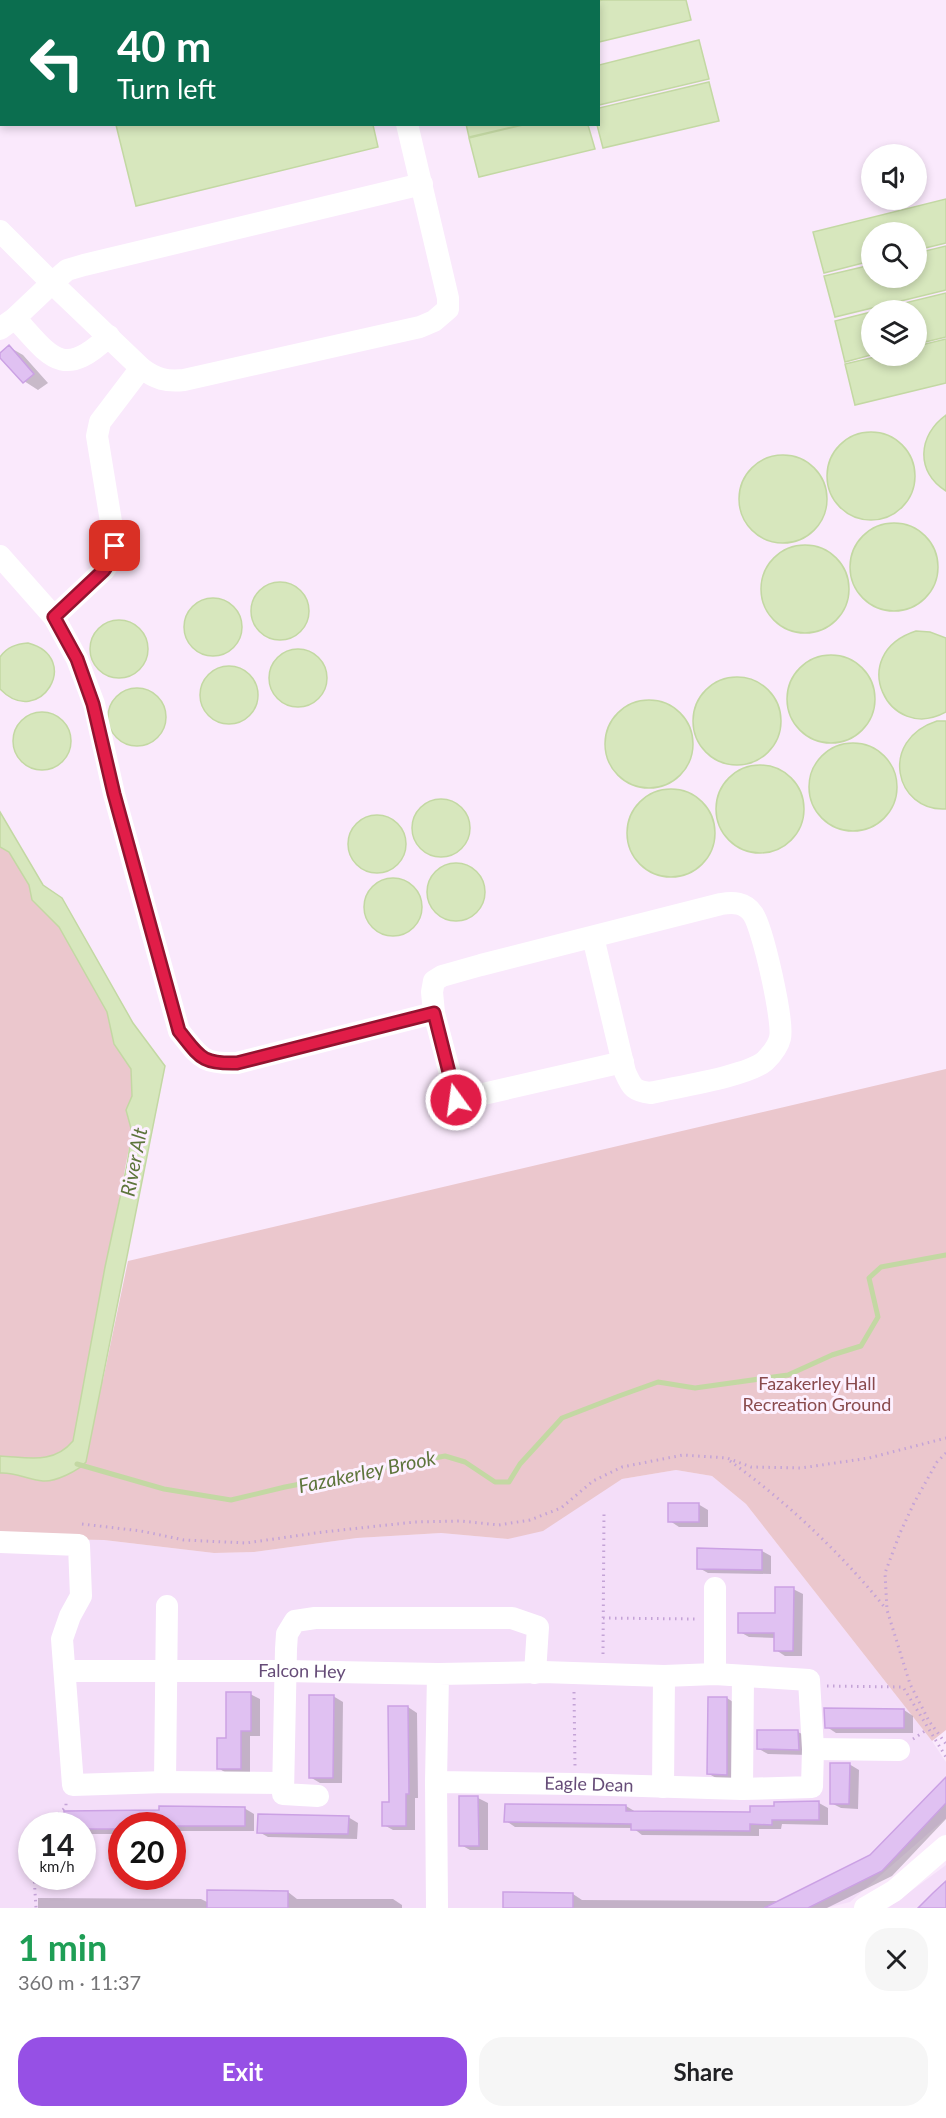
<!DOCTYPE html>
<meta charset="utf-8">
<style>
:root{--surface:#fff;--page:#f6f6f6;--text:#202124;--muted:#757577;--accent:#9650e5}
body{margin:0;font-family:Lato,sans-serif;background:var(--page);color:var(--text);height:100vh;display:flex;flex-direction:column;font-size:22px;white-space:nowrap}
*{box-sizing:border-box;margin:0}
p{font-size:20px;color:var(--muted)}
.icon{flex:none;width:33px;height:33px;fill:none;stroke:currentColor;stroke-width:2;stroke-linecap:round;stroke-linejoin:round}
.map{position:relative;height:1908px;overflow:hidden}
.side{display:flex;flex-direction:column;background:var(--surface);flex:1}
.side>*{flex:none}
.top-card{position:absolute;left:0px;top:0px;width:600px;height:126px;box-shadow:0 3px 9px #0003;background:#0b6e4f;color:#fff;overflow:hidden}
.fabs{position:absolute;left:861px;top:144px;display:grid;gap:12px}
.fabs a{display:grid;place-items:center;width:66px;height:66px;border-radius:50%;background:var(--surface);box-shadow:0 3px 9px #0003;font-size:30px}
.speed{position:absolute;left:18px;top:1812px;display:flex;gap:12px;font-size:30px;font-weight:700;text-align:center}
.speed>*{display:grid;place-content:center;width:78px;height:78px;border-radius:50%;background:var(--surface);box-shadow:0 3px 9px #0003;line-height:1}
.speed small{font-size:15px;font-weight:400}
.speed .limit{border:9px solid #d22;background:#fff;color:#111}
.pin{position:absolute;display:grid;place-items:center;width:51px;height:51px;color:#fff;margin:-26px;border-radius:12px;box-shadow:0 3px 9px #0006}
.me{position:absolute;width:66px;margin:-33px;rotate:346deg;stroke-linejoin:round;filter:drop-shadow(0 0 4px #0008)}
.turn{display:flex;align-items:center;gap:21px;height:126px;padding:0 18px;font-size:27px}
.turn .icon{width:78px;height:78px;stroke-width:2.5}
.turn b{display:block;font-size:42px;line-height:51px}
.round{display:grid;place-items:center;flex:none;width:63px;height:63px;border-radius:24px;background:var(--page)}
.head{display:flex;align-items:center;justify-content:space-between;height:102px;padding:0 18px}
h1{font-size:36px;font-weight:700;line-height:45px;color:#1e9e55}
.action{display:flex;gap:12px;margin-top:auto;padding:12px 18px}
.action a{flex:1;height:69px;border-radius:24px;background:var(--accent);color:#fff;font-size:24px;font-weight:700;line-height:69px;text-align:center}
.action a+a{background:var(--page);color:var(--text)}
.map>svg:first-child{display:block}
</style>
<div class="map">
<svg width="946" height="1908" viewBox="0 0 946 1908">
<rect width="100%" height="100%" fill="#fae9fc"/>
<!-- residential -->
<path fill="#f4def9" fill-rule="evenodd" d="M676,1470L712,1476L746,1504L932,1741L946,1762V1818L850,1902L826,1908H0V1538L104,1540L214,1553L254,1552L357,1538L441,1533L508,1539L622,1479ZM32,1826H82V1876H32ZM122,1826H172V1876H122Z
M946,1865V1908H888L942,1868Z"/>
<!-- green -->
<path fill="#ebc7cd" d="M0,847L9,852L29,885L32,900L59,927L107,1012L114,1044L131,1069L132,1096L126,1111L132,1132L85,1379L103,1380L128,1261L946,1069V1730L932,1741L746,1504L712,1476L676,1470L622,1479L543,1531L508,1539L441,1533L357,1538L254,1552L214,1553L104,1540L0,1538Z"/>
<!-- water -->
<path fill="#d7e7bd" stroke="#c3d8a3" stroke-width="1.5" d="M30,0H230V1L30,2Z
M603,0H686L691,20L599,42L597,1Z
M699,40L709,79L599,105V65Z
M709,82L719,121L603,148L597,125L599,108Z
M466,124H521V125L469,137Z
M527,124L588,125L595,149L479,177L469,138Z
M116,125H373L378,147L136,206Z
M946,199V243L917,250L916,232H872L871,261L824,273L813,232Z
M946,246V290L835,317L824,276L871,265L872,278H916L917,253Z
M946,293V337L917,344L916,310H876Z
M871,312V355L845,362L835,321Z
M946,339V383L855,405L845,364L879,356H916L917,346Z
M946,415V491C915,472 918,435 946,415Z
M827 476a44 44 0 1 1 88 0a44 44 0 1 1-88 0Z
M739 499a44 44 0 1 1 88 0a44 44 0 1 1-88 0Z
M850 567a44 44 0 1 1 88 0a44 44 0 1 1-88 0Z
M761 589a44 44 0 1 1 88 0a44 44 0 1 1-88 0Z
M251 611a29 29 0 1 1 58 0a29 29 0 1 1-58 0Z
M184 627a29 29 0 1 1 58 0a29 29 0 1 1-58 0Z
M90 649a29 29 0 1 1 58 0a29 29 0 1 1-58 0Z
M916,631L930,632L946,638V712C888,744 845,654 916,631Z
M28,643C84,658 39,730 0,689V657C7,647 16,644 28,643Z
M269 678a29 29 0 1 1 58 0a29 29 0 1 1-58 0Z
M787 699a44 44 0 1 1 88 0a44 44 0 1 1-88 0Z
M200 695a29 29 0 1 1 58 0a29 29 0 1 1-58 0Z
M693 721a44 44 0 1 1 88 0a44 44 0 1 1-88 0Z
M108 717a29 29 0 1 1 58 0a29 29 0 1 1-58 0Z
M605 744a44 44 0 1 1 88 0a44 44 0 1 1-88 0Z
M13 741a29 29 0 1 1 58 0a29 29 0 1 1-58 0Z
M937,721H946V809C895,812 878,740 937,721Z
M809 787a44 44 0 1 1 88 0a44 44 0 1 1-88 0Z
M716 809a44 44 0 1 1 88 0a44 44 0 1 1-88 0Z
M627 833a44 44 0 1 1 88 0a44 44 0 1 1-88 0Z
M412 828a29 29 0 1 1 58 0a29 29 0 1 1-58 0Z
M0,812L43,885L62,898L133,1023L165,1066L86,1462C78,1471 55,1482 43,1481C28,1480 16,1472 0,1473V1456C27,1457 53,1465 73,1441L105,1267L127,1165L132,1132L126,1110L132,1096L131,1069L114,1044L107,1012L59,927L32,900L29,885L9,852L0,847Z
M348 844a29 29 0 1 1 58 0a29 29 0 1 1-58 0Z
M427 892a29 29 0 1 1 58 0a29 29 0 1 1-58 0Z
M364 907a29 29 0 1 1 58 0a29 29 0 1 1-58 0Z"/>
<!-- shadow -->
<path fill="#0003" d="M9,347L23,355L48,383L38,390L24,381L0,355Z
M698,1504L708,1510V1527H679L670,1521Z
M762,1551L771,1556V1574L708,1573L699,1568Z
M793,1589L803,1594L802,1656H785L776,1650V1638L749,1637L740,1632L776,1614Z
M250,1694L260,1699V1736H250V1774H228L218,1768L228,1739Z
M333,1696L343,1702L342,1783H320L310,1777Z
M727,1698L736,1704V1780L718,1779L709,1774Z
M408,1707L417,1713L418,1798H415V1830H393L384,1825L390,1803Z
M904,1710L913,1716V1733H836L827,1727Z
M798,1732L808,1737V1755L768,1754L759,1749Z
M849,1764L859,1770L858,1809L841,1808L831,1803Z
M946,1779V1819L892,1876L827,1908H505V1894H573L582,1900L781,1901L871,1857Z
M478,1798L488,1803V1850H470L461,1845Z
M819,1803L828,1808V1825L782,1824L781,1829H759V1836L642,1835L633,1828L515,1827L506,1821L626,1806L636,1812L751,1814L775,1808Z
M244,1808L254,1814V1831H172V1826H122V1834H82V1826Z
M348,1817L358,1823L357,1839L268,1837L259,1832Z
M288,1892L297,1899H393L402,1905V1908H38V1898L201,1899L209,1903Z"/>
<g fill="none" stroke-linecap="round" stroke-linejoin="round">
<!-- stream -->
<path stroke="#c3d8a3" stroke-width="5" d="M77,1464L164,1489L231,1500L285,1487L445,1456L465,1462L495,1482H509L520,1464L562,1418L619,1396L658,1382L695,1388L788,1375L832,1355L861,1346L878,1317L869,1278L881,1267L946,1255"/>
</g>
<!-- building -->
<path fill="#e0c1f2" stroke="#cba1e4" stroke-width="1.5" d="M9,345L34,374L23,383L0,358V353Z
M668,1503H699V1522H668Z
M697,1548L762,1550V1570L697,1569Z
M775,1587H794L793,1651H774V1633H738V1613H775Z
M226,1692H251V1731H241V1769H217V1738H226Z
M309,1695H334L333,1778H309Z
M708,1697H727V1775L707,1774Z
M388,1706H408L409,1794H406V1826H382V1802H389Z
M824,1708L904,1709V1728H825Z
M757,1730H798L799,1750L757,1749Z
M830,1763H850L849,1804H830Z
M946,1777V1803L882,1871L808,1908H764L870,1855Z
M459,1796H478L479,1846H459Z
M819,1801V1820H772V1825L750,1824V1831L631,1830V1824L504,1822L505,1804L626,1805V1811L750,1812V1806H774V1802Z
M159,1806L245,1807V1826H122V1829H82V1826H64V1811L159,1810Z
M258,1814L349,1816L348,1834L257,1833Z
M946,1881V1908H918L933,1893Z
M207,1890L288,1891V1908H207Z
M503,1892L573,1893V1908H503Z"/>
<g fill="none" stroke-linecap="round" stroke-linejoin="round">
<!-- path -->
<path stroke="#c4a3d7" stroke-width="3" stroke-dasharray="1.5 4.5" stroke-linecap="butt" d="M946,1453L937,1462L914,1503L900,1533L885,1573L887,1610L910,1684L929,1721L946,1744
M730,1461C787,1502 842,1554 886,1609
M82,1524L141,1531L184,1540L246,1543L323,1532L415,1522L461,1521L499,1525L530,1520L561,1508L593,1481L622,1467L683,1455L727,1458L751,1467L801,1468L869,1458L946,1438
M603,1618L695,1619
M603,1654L604,1512
M827,1686L903,1687L946,1757
M574,1692L575,1767
M913,1739L928,1729
M45,1826L66,1807V1803
M32,1837L28,1840L32,1859
M34,1876L36,1908"/>
<!-- minor -->
<g stroke="#fff" stroke-width="22">
<path d="M378,0V2"/>
<path d="M0,231L52,283L67,270L84,265L422,184"/>
<path d="M15,318C50,356 62,381 109,336"/>
<path d="M0,329L15,318L52,283L141,368L100,422L97,436L115,546L111,560L104,570L54,617L0,556"/>
<path d="M141,368C156,379 166,382 184,380L420,327L434,321L448,309V298L407,124"/>
<path d="M54,617L77,659L94,704L114,794L179,1031C200,1057 201,1064 237,1063L434,1013L432,992L434,981L442,976L481,965L721,904C733,902 745,902 753,914C763,929 784,1022 780,1038C778,1047 771,1055 765,1061C748,1076 676,1087 651,1093C634,1091 632,1088 625,1072L593,937"/>
<path d="M434,1013L457,1100L623,1062"/>
<path d="M0,1542L79,1545L81,1596L70,1616L62,1639L73,1785L165,1782L283,1783"/>
<path id="s1" d="M66,1671H285L438,1674"/>
<path d="M715,1674V1588"/>
<path d="M813,1749L899,1750"/>
<path d="M165,1782L167,1606"/>
<path id="s2" d="M436,1782L575,1784L742,1789L812,1787L813,1749L809,1680L715,1674L664,1676L543,1672L438,1674L436,1782L437,1908"/>
<path d="M663,1787L664,1676"/>
<path d="M742,1789L743,1677"/>
<path d="M318,1796L283,1794L286,1649L287,1634L295,1621L315,1618H512L538,1627L535,1673"/>
<path d="M865,1908L894,1891L946,1846"/>
</g>
</g>
<g fill="none" stroke-linecap="round" stroke-linejoin="round">
<defs>
<path id="route" d="M115,546L111,560L104,570L54,617L77,659L93,704L114,794L179,1031C200,1057 201,1064 237,1063L434,1013L456,1100"/>
</defs>
<!-- route casing -->
<use href="#route" stroke="#92132f" stroke-width="15"/>
<!-- route -->
<use href="#route" stroke="#e11d48" stroke-width="10"/>
</g>
<g text-anchor="middle" stroke-width="6" stroke-linejoin="round" paint-order="stroke">
<!-- park labels -->
<g font-size="18" fill="#894a4d" stroke="#fdf0ff">
<text x="817" y="1390">Fazakerley Hall<tspan x="817" dy="21">Recreation Ground</tspan></text>
</g>
<!-- street labels -->
<g font-size="18" fill="#664c78" stroke="#fdf0ff">
<text dy="6" stroke="none"><textPath href="#s1" startOffset="236">Falcon Hey</textPath></text>
<text dy="6" stroke="none"><textPath href="#s2" startOffset="153">Eagle Dean</textPath></text>
</g>
<!-- water labels -->
<g font-size="20" font-style="italic" fill="#5e753c" stroke="#fdf0ff">
<text transform="translate(134 1162) rotate(-79)" y="7">River Alt</text>
<text transform="translate(367 1472) rotate(-12)" y="7">Fazakerley Brook</text>
</g>
</g>
</svg>
<div class="fabs">
<a><svg class="icon" aria-label="sound" viewBox="0 0 24 24"><path d="M4 9h4l5-4v14l-5-4H4zM17 9q2 3 0 6"/></svg></a>
<a><svg class="icon" aria-label="search" viewBox="0 0 24 24"><circle cx="10" cy="10" r="6"/><path d="M15 15l6 6"/></svg></a>
<a><svg class="icon" aria-label="layers" viewBox="0 0 24 24"><path d="M12 4l9 5-9 5-9-5zM3 14l9 5 9-5"/></svg></a>
</div>
<div class="speed"><div>14<small>km/h</small></div><div class="limit">20</div></div>
<div class="pin" style="left:115px;top:546px;background:#d93025"><svg class="icon" aria-label="arrive" viewBox="0 0 24 24"><path d="M6 21V4h12l-3 4 3 4H6"/></svg></div>
<svg class="me" style="left:456px;top:1100px" viewBox="-20 -20 40 40"><circle r="17" fill="#e11d48" stroke="#fff" stroke-width="3"/><path d="M0-11L8 9 0 5-8 9z" fill="#fff"/></svg>
<div class="top-card">
<div class="turn"><svg class="icon" aria-label="left" viewBox="0 0 24 24"><path d="M17 20v-9H6M10 6l-5 5 5 5"/></svg><div><b>40 m</b>Turn left</div></div>
</div>
</div>
<section class="side">
<div class="head"><div><h1>1 min</h1><p>360 m · 11:37</p></div><a class="round"><svg class="icon" aria-label="close" viewBox="0 0 24 24"><path d="M6 6l12 12M18 6L6 18"/></svg></a></div>
<div class="action"><a>Exit</a><a>Share</a></div>
</section>
